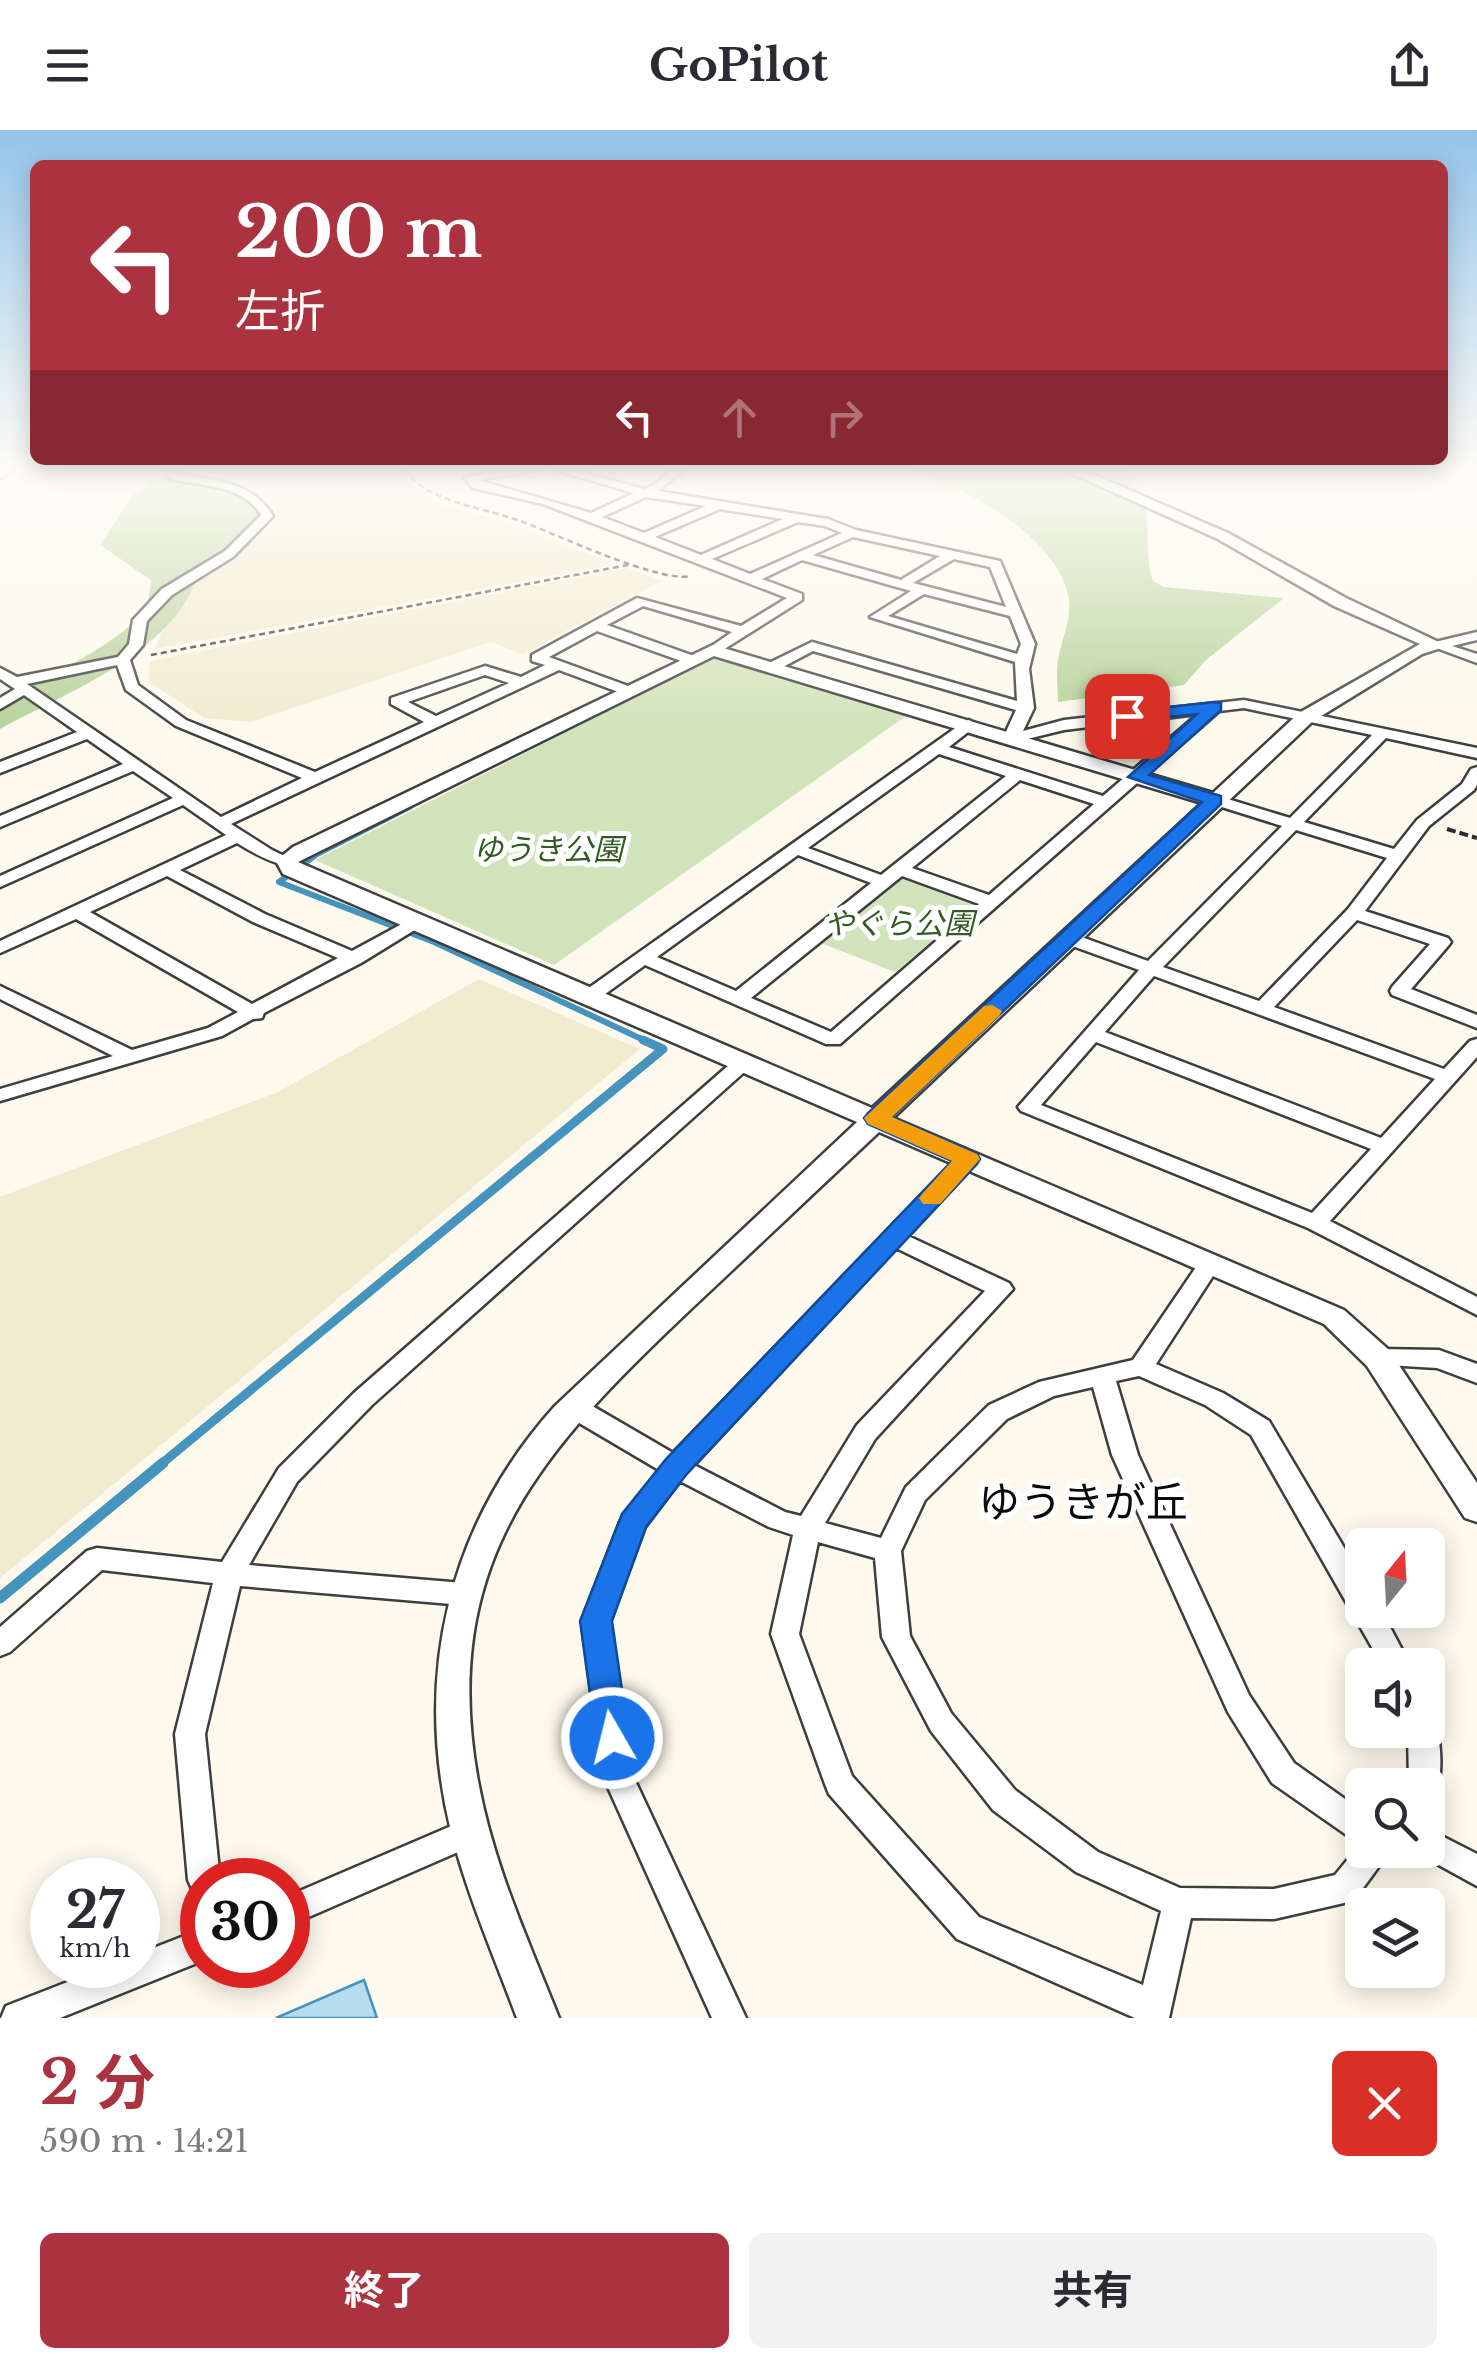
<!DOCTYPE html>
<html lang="ja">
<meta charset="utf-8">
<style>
:root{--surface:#fff;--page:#f2f2f3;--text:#2b2b33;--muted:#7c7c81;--accent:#ab3340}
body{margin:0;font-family:"Libre Baskerville","Noto Sans JP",serif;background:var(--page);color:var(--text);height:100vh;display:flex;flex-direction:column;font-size:38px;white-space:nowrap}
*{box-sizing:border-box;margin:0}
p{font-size:32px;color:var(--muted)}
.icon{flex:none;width:55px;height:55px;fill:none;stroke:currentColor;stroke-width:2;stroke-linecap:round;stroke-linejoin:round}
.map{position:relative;height:1888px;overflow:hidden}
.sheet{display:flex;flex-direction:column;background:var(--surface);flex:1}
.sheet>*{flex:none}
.guide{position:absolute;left:30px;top:30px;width:1418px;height:305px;border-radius:15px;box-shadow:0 5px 25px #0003;background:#ab3340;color:#fff;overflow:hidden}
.needle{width:65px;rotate:18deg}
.tools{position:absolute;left:1345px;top:1398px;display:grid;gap:20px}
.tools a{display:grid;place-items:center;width:100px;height:100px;border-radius:15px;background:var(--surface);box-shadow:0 5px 25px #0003;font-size:50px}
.speed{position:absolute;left:30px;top:1728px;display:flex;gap:20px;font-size:50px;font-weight:700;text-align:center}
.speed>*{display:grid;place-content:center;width:130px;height:130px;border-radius:50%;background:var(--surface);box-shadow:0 5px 25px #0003;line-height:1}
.speed small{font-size:25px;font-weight:400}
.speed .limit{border:15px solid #d22;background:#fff;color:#111}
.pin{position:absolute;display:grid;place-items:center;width:85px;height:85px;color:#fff;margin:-42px;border-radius:20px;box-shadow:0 5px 15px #0006}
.me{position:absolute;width:110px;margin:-55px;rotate:352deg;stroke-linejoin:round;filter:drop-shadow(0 0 8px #0008)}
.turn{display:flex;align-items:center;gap:35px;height:210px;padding:0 40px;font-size:45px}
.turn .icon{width:130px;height:130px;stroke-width:2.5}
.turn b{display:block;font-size:70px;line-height:85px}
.lanes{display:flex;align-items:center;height:95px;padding:0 40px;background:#0003;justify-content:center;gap:50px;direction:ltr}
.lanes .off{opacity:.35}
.round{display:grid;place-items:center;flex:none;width:105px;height:105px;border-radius:15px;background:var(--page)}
.headline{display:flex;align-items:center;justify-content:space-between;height:170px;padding:0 40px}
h1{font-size:60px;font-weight:700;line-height:75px;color:var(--accent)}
.button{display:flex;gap:20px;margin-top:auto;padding:20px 40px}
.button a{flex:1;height:115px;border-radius:15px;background:var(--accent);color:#fff;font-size:40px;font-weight:700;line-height:115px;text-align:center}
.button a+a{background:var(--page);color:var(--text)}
header{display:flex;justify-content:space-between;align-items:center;height:130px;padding:0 40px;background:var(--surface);font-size:45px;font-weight:700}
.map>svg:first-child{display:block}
</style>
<header><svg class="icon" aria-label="menu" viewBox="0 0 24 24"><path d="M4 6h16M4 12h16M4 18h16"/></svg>GoPilot<svg class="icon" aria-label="share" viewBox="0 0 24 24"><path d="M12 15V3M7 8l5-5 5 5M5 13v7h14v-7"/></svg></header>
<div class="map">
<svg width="1477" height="1888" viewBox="0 0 1477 1888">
<rect width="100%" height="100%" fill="#fdf9ec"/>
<!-- farmland -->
<path fill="#f0ebcf" d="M399,340L431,372L507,392L614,434L155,519L177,463L269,397L276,378L239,356L190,341Z
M626,438L662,451L523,524L491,512L251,592L204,588L149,552L150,531Z
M479,849L640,919L0,1448V1067L278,962Z"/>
<!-- green -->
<path fill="#d1e3ba" d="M714,527L906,586L554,835L315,730Z
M900,747L977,775L895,842L821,813Z"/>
<!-- forest -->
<path fill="#b7d29b" d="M172,340L255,369L261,399L248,417L197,447C171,524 67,562 0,599V573C35,554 116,515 139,486C148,474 150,464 151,450L100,415L133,365Z
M914,340H1119C1161,361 1140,414 1153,451L1164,457L1284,468L1206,530L1184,555L1058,572C1058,557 1055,540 1059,525C1063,505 1073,486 1068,464C1054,404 966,360 914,340Z"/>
<!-- water -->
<path fill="#b6ddef" stroke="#4594be" stroke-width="2.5" d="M364,1850L377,1888H276Z"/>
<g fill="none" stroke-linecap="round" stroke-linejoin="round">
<!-- stream-far2 -->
<path stroke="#4594be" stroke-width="6" d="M411,676L317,724L279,752L434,812L648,912"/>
<!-- stream-far1 -->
<path stroke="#4594be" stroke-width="9" d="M160,1335L663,919L643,910"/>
<!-- stream -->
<path stroke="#4594be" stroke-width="11" d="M0,1468L163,1333"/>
<defs>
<path id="minor" d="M0,340H14L0,348Z
M165,340H177L179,344C215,351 252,351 273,386L233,427L172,465L147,491L143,515L130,530L138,555L186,590L315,642L424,592L391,574V568L485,536L521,547L545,535L532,531V525L637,468L741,496L787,468L543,374L473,358L464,348L506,340H537L478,350L591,383L634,363L555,340H573L644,359L656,354L671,340H683L658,361L828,389L856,400L1000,431L1035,514L1029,539L1034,578L1023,601L1064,590L1244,570L1477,618V628L1386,608L1304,692L1394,719L1417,690L1462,654L1471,639L1477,637V655L1474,660L1429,696L1365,781L1448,808L1451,812L1448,816L1411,859L1477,885V898L1392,865L1390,861L1392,857L1430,814L1357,790L1274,877L1444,939L1470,911L1477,909V927L1330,1091L1477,1167V1185L1308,1098L1021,981L1018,977L1139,840L1064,813L1061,809L1064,805H1076L1148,831L1282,696L1209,673V667H1221L1290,688L1372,605L1244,578L1219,581L840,914H826L645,835L597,870H583L581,866L583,862L964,592L969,590L977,595L949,617L1103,666L1198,584L1064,600L1011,613L1003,608L1016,580L813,521L779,539H769V533L812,512L1017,571L1015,532L870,487L911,461L802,430L762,449L802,464V470L718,523L706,520L732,502L643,476L607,495L694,526V532H684L597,501L549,527L631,557V563H621L559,540L231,694L272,720L295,731L287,736C268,731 253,723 237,713L180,740L265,784L352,821L411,789L417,788L426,793L361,833L264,883L262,888L253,889L222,906L0,971V959L113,926L0,869V856L132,920L208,898L238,882L76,789L0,823V811L226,705L183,675L0,757V746L173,668L133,641L0,697V686L123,634L87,609L0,643V632L77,602L24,565L0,579V568L15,559L0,549V538L17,547L118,527L129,514L133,490L162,459L225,421L261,385C243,354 201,356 170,349ZM646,367L706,376L644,403L602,387ZM720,379L783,389L701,425L655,407ZM798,392L825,396L842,403L750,444L712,429ZM853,407L940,426L901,450L813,425ZM954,429L990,437L1006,477L913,453ZM924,464L1010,486L1021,514L1017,524L888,486ZM117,535L126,560L176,596L302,648L221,687L27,554ZM485,545L509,553L436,586L408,572ZM939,624L1006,646L881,745L808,718ZM1020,650L1094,674L989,765L912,738ZM1296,700L1387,728L1348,779L1259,871L1163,837ZM798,725L871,753L736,861L657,827ZM167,746L253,792L338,828L252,874L90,782ZM902,746L979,774L831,902L751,868ZM1154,846L1435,949L1381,1008L1105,902ZM1096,912L1371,1019L1312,1083L1041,975Z
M1477,502V510L1452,516L1477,524V533L1431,516L1435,512Z
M744,926L754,932L751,936L372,1275L297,1352L249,1435L463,1453L473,1456L477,1464L473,1472L463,1475L240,1456L205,1604L220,1750H202V1764L193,1761L188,1750L175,1604L213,1453L102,1440L10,1522L0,1526V1497L87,1421L97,1418L222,1432L279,1338L354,1263L737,928Z
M968,1022L975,1024L979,1029L975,1034L908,1106L1009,1153L1013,1159L875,1309L825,1393L881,1408L906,1357L989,1275L1039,1252L1133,1230L1203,1127H1219L1222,1132L1156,1234L1223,1263L1269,1291L1362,1448V1480H1381L1410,1535H1382L1251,1305L1205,1275L1139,1246L1116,1251L1138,1325L1249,1565L1294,1633L1362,1681V1720H1391L1355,1769L1344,1773L1274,1789L1191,1788L1169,1888H1135L957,1809L829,1664L825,1654L771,1504L793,1405L769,1397L680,1351L645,1397L610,1491L632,1644L746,1888H712L602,1644L582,1491L620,1392L659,1340L564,1284L561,1277L564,1270L573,1268L582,1270L673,1323L961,1024ZM896,1118L985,1161L857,1295L801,1386L785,1382L694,1335ZM1093,1257L1112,1325L1228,1582L1272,1653L1351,1708L1362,1712L1335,1745L1274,1759L1180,1758L1098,1722L1015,1660L951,1583L910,1506L901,1421L925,1370L1007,1289L1054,1266ZM818,1412L875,1428L882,1507L931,1601L993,1680L1076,1742L1161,1781L1143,1855L979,1787L852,1646L799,1504Z
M1378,1219L1439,1220L1477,1234V1253L1437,1238L1370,1234L1366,1228L1370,1222Z
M1428,1589L1433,1591C1442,1609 1443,1646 1435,1665L1428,1667V1655H1409L1408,1600H1428Z
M470,1688L481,1692L485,1702L481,1712L288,1796V1766Z
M1428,1699L1477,1724V1756L1417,1723L1416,1720H1428Z
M202,1799V1831L60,1888H1L6,1876L111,1835H138V1824Z"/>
<path id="tertiary" d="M1064,340H1083L1228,403L1346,468L1447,516L1422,524L1313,591L893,988L1344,1180L1389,1220L1477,1353V1392L1465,1388L1367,1236L1324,1194L879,1002C816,1061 754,1120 691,1179C543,1319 438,1431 478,1651C493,1734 528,1810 559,1888H517C494,1826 467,1765 451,1701C413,1546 448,1395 555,1276L857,992L283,744L276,731L293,717L713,515L1213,663L1299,583L1420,514L1334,476L1218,409ZM714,526L1202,673L872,978L298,732Z"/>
</defs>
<!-- minor casing -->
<use href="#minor" stroke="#3e3e3e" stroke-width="5"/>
<!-- tertiary casing -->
<use href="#tertiary" stroke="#3e3e3e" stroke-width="5"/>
<!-- path-far1 -->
<path stroke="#2d2d2d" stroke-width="2.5" stroke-dasharray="6 4" stroke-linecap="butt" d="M404,340C413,350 422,358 434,363C462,377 494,381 523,392C558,405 659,453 691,446
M151,525L628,435"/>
<!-- path -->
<path stroke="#2d2d2d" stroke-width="4" stroke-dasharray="9 4" stroke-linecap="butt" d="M1447,699L1477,708"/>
<!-- minor -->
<use href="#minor" fill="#fff" fill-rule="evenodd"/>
<!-- tertiary -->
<use href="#tertiary" fill="#fff" fill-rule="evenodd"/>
</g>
<!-- sky -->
<linearGradient id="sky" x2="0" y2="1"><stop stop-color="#94c4eb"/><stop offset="0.56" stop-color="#fefcf6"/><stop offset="1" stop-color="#fefcf6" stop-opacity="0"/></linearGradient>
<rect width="1477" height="604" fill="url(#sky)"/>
<!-- route -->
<path fill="#1a73e8" stroke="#114b97" stroke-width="2.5" d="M1215,572L1221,573V580L1149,645L1221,666V674L892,987L977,1024L980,1029L977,1034L686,1345L646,1397L612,1491L629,1608L624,1619L612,1623L600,1619L596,1608L580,1491L622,1384L666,1329L952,1031L868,994L864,988L868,983L1202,672L1128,647L1197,584L1127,591L1118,586L1121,582Z"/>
<!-- slow -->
<path fill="#f59e0b" d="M992,875L1002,881L999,886L892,987L977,1024L980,1029L940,1074H923L919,1068L923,1063L952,1031L868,994L864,988L984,876Z"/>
<g text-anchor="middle" stroke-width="10" stroke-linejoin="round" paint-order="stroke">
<!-- park labels -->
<g font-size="30" font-style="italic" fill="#325b23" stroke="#fff">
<text x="548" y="730">ゆうき公園</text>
<text x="899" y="804">やぐら公園</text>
</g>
<!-- near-quarter labels -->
<g font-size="42" fill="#0b0b0b" stroke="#fff">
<text x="1083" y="1387">ゆうきが丘</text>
</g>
</g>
</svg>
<div class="tools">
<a><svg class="needle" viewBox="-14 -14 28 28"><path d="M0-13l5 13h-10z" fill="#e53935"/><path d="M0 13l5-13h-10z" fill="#7c7c81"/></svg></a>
<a><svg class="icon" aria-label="sound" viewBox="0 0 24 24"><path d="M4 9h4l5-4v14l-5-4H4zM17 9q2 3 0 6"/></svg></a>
<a><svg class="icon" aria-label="search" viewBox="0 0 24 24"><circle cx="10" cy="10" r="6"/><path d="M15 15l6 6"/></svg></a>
<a><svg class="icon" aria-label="layers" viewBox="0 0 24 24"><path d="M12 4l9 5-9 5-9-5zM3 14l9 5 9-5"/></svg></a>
</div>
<div class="speed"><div>27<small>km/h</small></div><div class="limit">30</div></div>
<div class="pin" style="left:1127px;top:586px;background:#d93025"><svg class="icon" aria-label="arrive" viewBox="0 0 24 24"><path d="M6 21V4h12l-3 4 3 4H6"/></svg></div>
<svg class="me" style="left:612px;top:1608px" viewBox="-20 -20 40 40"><circle r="17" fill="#1a73e8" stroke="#fff" stroke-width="3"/><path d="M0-11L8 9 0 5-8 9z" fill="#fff"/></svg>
<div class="guide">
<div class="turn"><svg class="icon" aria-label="left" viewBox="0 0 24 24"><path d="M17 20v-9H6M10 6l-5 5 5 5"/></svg><div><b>200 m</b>左折</div></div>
<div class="lanes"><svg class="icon" aria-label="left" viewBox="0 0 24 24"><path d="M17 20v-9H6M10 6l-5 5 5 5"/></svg><svg class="icon off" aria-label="ahead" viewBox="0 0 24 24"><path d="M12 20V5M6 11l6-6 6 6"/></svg><svg class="icon off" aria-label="right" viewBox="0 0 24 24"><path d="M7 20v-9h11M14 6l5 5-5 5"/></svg></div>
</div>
</div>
<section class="sheet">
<div class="headline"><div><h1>2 分</h1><p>590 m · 14:21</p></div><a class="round" style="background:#d93025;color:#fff"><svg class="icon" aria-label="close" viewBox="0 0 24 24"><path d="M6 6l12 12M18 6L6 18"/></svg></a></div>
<div class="button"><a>終了</a><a>共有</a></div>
</section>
